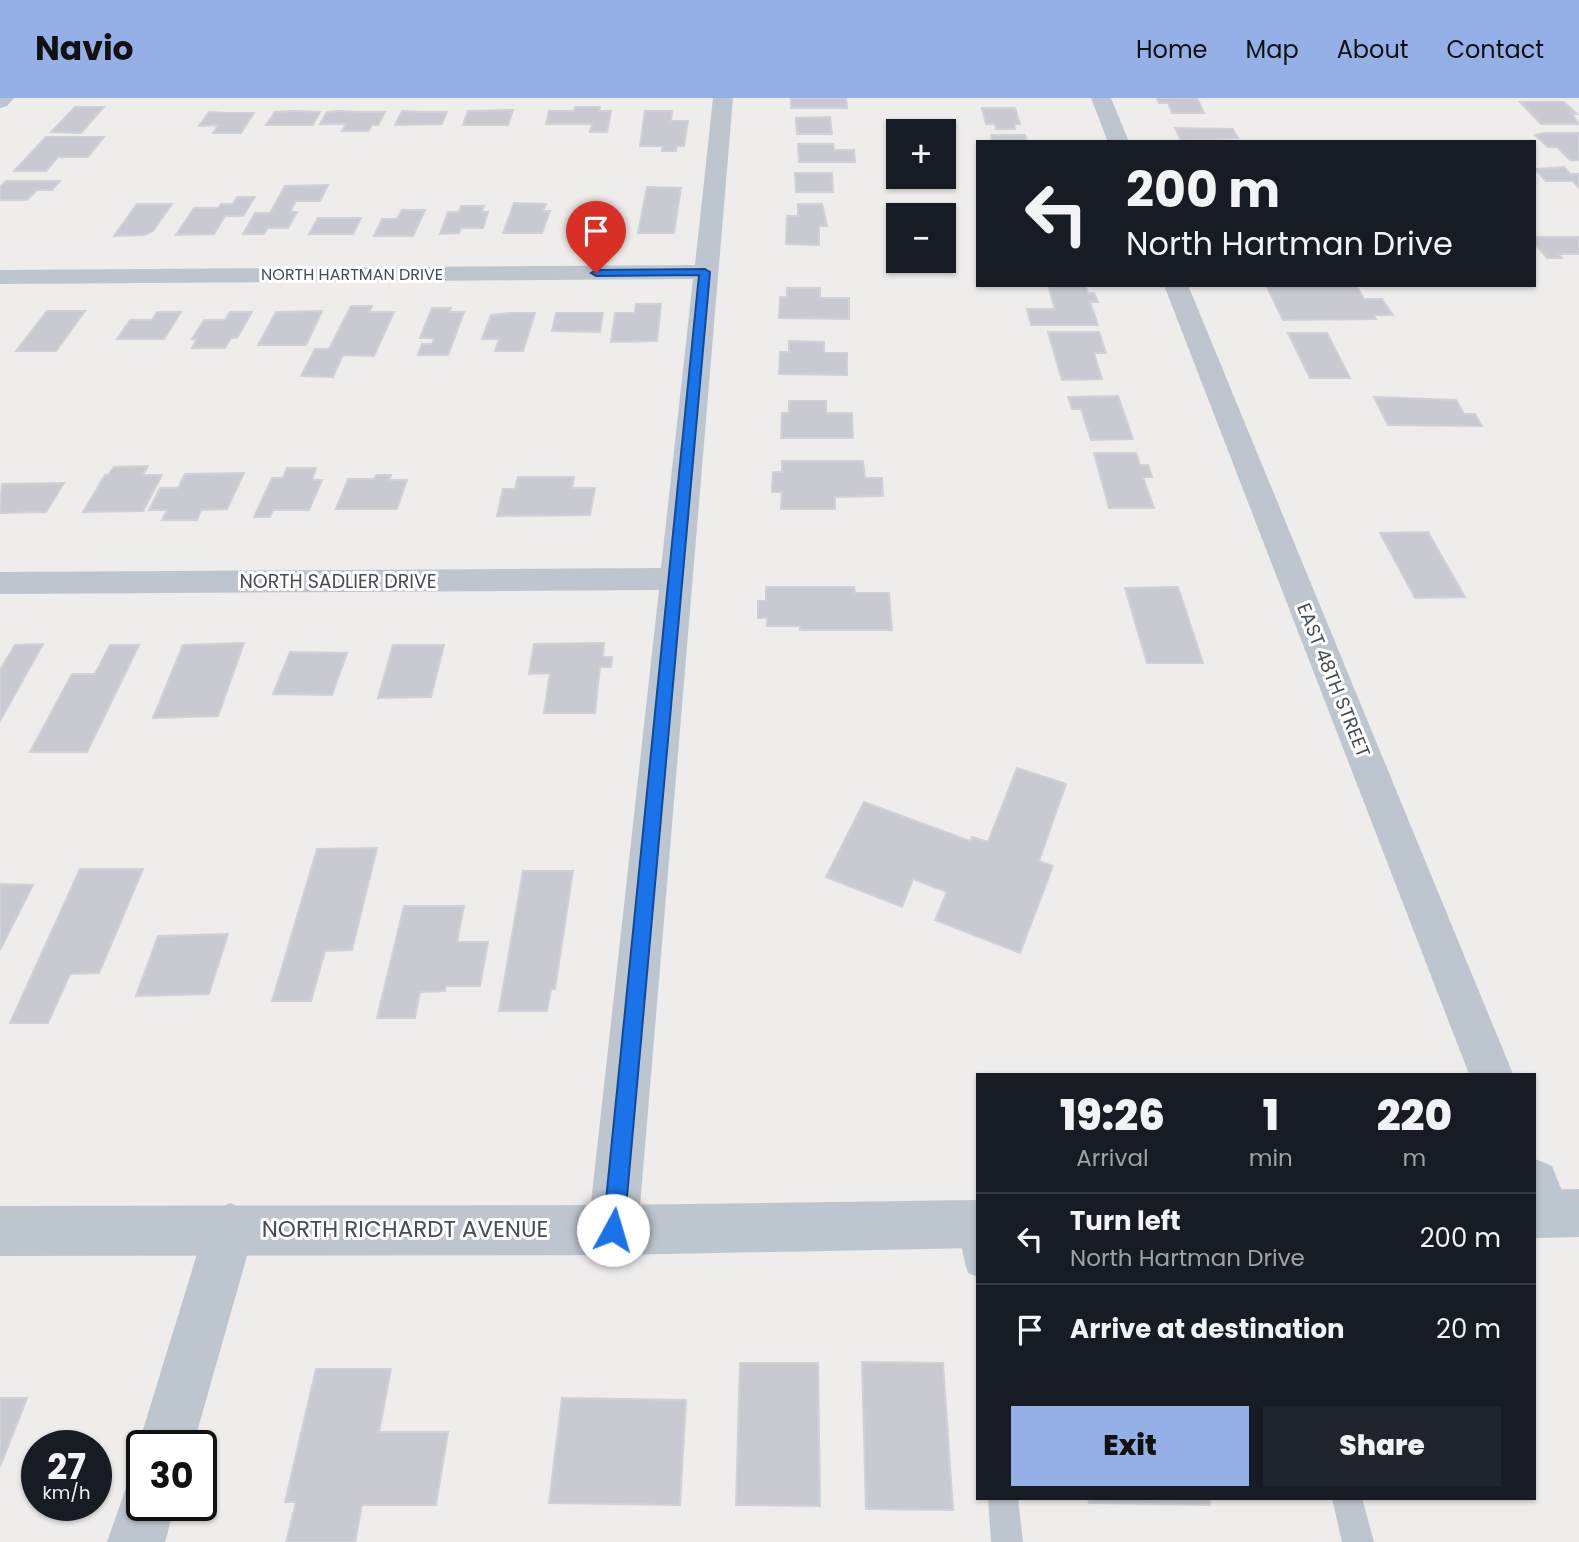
<!DOCTYPE html>
<meta charset="utf-8">
<style>
:root{--surface:#171b24;--page:#20242c;--text:#f1f3f6;--muted:#9ea1a6;--line:#363941;--accent:#94b0e6}
body{margin:0;font-family:Poppins,sans-serif;background:var(--page);color:var(--text);height:100vh;display:flex;flex-direction:column;font-size:26px;white-space:nowrap}
*{box-sizing:border-box;margin:0}
p{font-size:23px;color:var(--muted)}
.icon{flex:none;width:38px;height:38px;fill:none;stroke:currentColor;stroke-width:2;stroke-linecap:round;stroke-linejoin:round}
.map{position:relative;flex:1;overflow:hidden}
.panel{position:absolute;left:976px;top:975px;width:560px;height:427px;display:flex;flex-direction:column;background:var(--surface);border-radius:0px;box-shadow:0 2px 5px #0004}
.panel>*{flex:none}
.top-card{position:absolute;left:976px;top:42px;width:560px;height:147px;border-radius:0px;box-shadow:0 2px 5px #0004;background:#171b24;color:var(--text);overflow:hidden}
.buttons{position:absolute;left:886px;top:21px;display:grid;gap:14px}
.buttons a{display:grid;place-items:center;width:70px;height:70px;border-radius:0px;background:var(--surface);box-shadow:0 2px 5px #0004;font-size:35px}
.speed{position:absolute;left:21px;top:1332px;display:flex;gap:14px;font-size:35px;font-weight:700;text-align:center}
.speed>*{display:grid;place-content:center;width:91px;height:91px;border-radius:50%;background:var(--surface);box-shadow:0 2px 5px #0004;line-height:1}
.speed small{font-size:18px;font-weight:400}
.speed .limit{border:4px solid #111;border-radius:10px;background:#fff;color:#111}
.pin{position:absolute;display:grid;place-items:center;width:60px;height:60px;color:#fff;margin:-72px -30px;border-radius:50% 50% 50% 0;rotate:-45deg;box-shadow:0 0 7px #0007}
.pin .icon{rotate:45deg}
.me{position:absolute;width:77px;margin:-38px;rotate:6deg;stroke-linejoin:round;filter:drop-shadow(0 0 5px #0008)}
.turn{display:flex;align-items:center;gap:24px;height:147px;padding:0 35px;font-size:32px}
.turn .icon{width:91px;height:91px;stroke-width:2.5}
.turn b{display:block;font-size:49px;line-height:60px}
.eta{display:flex;justify-content:space-evenly;align-items:center;height:119px;text-align:center}
.eta b{font-size:42px;font-weight:800;line-height:49px}
.cta{display:flex;gap:14px;margin-top:auto;padding:14px 35px}
.cta a{flex:1;height:80px;border-radius:0px;background:var(--accent);color:#111;font-size:28px;font-weight:800;line-height:80px;text-align:center}
.cta a+a{background:var(--page);color:var(--text)}
ul{padding:0;list-style:none}
li{display:flex;align-items:center;gap:21px;height:91px;padding:0 35px;border-top:2px solid var(--line)}
li div{flex:1}
li b{display:block;font-size:26px}
li em{font-style:normal}
header{display:flex;align-items:center;gap:42px;box-sizing:border-box;height:98px;padding:0 35px;background:var(--accent);color:#111}
header strong{font-size:33px}
nav{display:flex;gap:38px;margin-inline-start:auto;font-size:24px}
.map>svg:first-child{display:block}
</style>
<header>
<strong>Navio</strong>
<nav><a>Home</a><a>Map</a><a>About</a><a>Contact</a></nav>
</header>
<div class="map">
<svg width="1579" height="1444" viewBox="0 0 1579 1444">
<rect width="100%" height="100%" fill="#efecec"/>
<!-- building -->
<path fill="#c9cad1" stroke="#d0d1d7" stroke-width="2" d="M791,0H846L847,10H791Z
M1157,0H1197L1204,15H1172L1168,5H1159Z
M1520,4H1564L1577,16H1572L1579,26H1541Z
M75,9H104L81,35L51,34Z
M575,9H600L599,13H611L607,34H590L592,26H546L549,13H574Z
M982,10H1015L1020,26H1014L1015,31H996L995,26H986Z
M513,12L508,27H463L468,13Z
M295,13L320,14L313,27H266L275,14Z
M339,13L360,14H385L378,27H372L368,33H342L346,26H320L327,14Z
M402,13L423,14H447L442,26L395,27Z
M645,13H672L671,23H688L684,48H677L676,53H662L663,48H640Z
M209,14L229,15H254L241,35H213L218,27L199,28Z
M830,19L832,36H797L796,20Z
M1175,30L1233,31L1238,40L1181,42Z
M1544,35H1579V62H1570L1557,49H1548L1535,37Z
M991,37H1025L1027,44H992Z
M46,39H104L88,59H58L46,73H14Z
M798,46H833L834,52H854L855,64H799Z
M1564,69L1570,76H1579V90L1573,83H1546L1535,71Z
M795,75H832L833,94H796Z
M6,83H60L52,92H37L27,102H0V89Z
M328,87L320,103H296L290,114H297L288,130H268L264,136H243L255,115H270L285,88Z
M647,89L681,90L674,135H638Z
M237,99H255L243,118H225L214,136L176,137L194,110H218L221,106H233Z
M514,105L546,106L543,113H550L542,135H503Z
M137,106H172L153,133L145,137L114,138Z
M798,106H822L827,128H819V147L786,146L787,118H798Z
M461,108H484L481,114H488L483,130H461L459,135L440,136L448,114H459Z
M402,112H425L413,138H374L382,121H397Z
M574,114H614L611,130H589V135H569Z
M318,120H361L353,136H309Z
M1535,139H1579V156H1558L1562,160H1547L1535,146Z
M1048,187H1085L1088,195H1094L1098,204H1090L1098,227H1031L1027,211H1055Z
M1266,187H1356L1364,201H1382L1393,217H1373L1376,221L1283,222Z
M787,190H820V200H849V221L779,220L780,199H787Z
M636,206H661L657,243L611,244L615,215H635Z
M351,208H372L369,214H394L374,258L343,257L333,279L301,278L315,251H329Z
M432,210H451L449,214H464L448,257H418L422,246H432L434,240H420Z
M47,213H85L56,253H16Z
M322,213L306,247H258L276,214Z
M157,214H181L164,241H117L130,222H152Z
M230,214H252L237,240H231L225,250H192L197,241H192L204,222H225Z
M510,215H535L523,253H495L499,241H482L491,217Z
M556,215H603L600,234L552,233Z
M1048,234H1099L1106,255H1094L1102,281L1062,282Z
M1288,235H1327L1350,280H1310Z
M789,243L824,244V255H847V277L779,276L780,254H789Z
M1118,298L1133,341L1091,342L1081,311H1072L1068,299Z
M1374,299L1456,302L1464,316H1475L1482,328L1388,327Z
M789,303H826V315H852L853,340H781L782,315H789Z
M1094,355H1136L1140,367H1148L1152,379H1143L1154,410H1109Z
M782,363H863L865,380H882L883,398L835,399V411H781L782,394H772L773,374H782Z
M148,368L143,377H162L143,413L83,414L105,377H108L114,369Z
M287,370H316L312,382H322L309,412H273L270,419H254L272,380H283Z
M244,375L227,411L201,412L197,422H162L167,412H149L160,390H178L185,376Z
M376,377H391L389,382H407L397,411H336L348,381H374Z
M518,379H574L572,390H595L590,417L497,418L503,391H515Z
M64,385L46,414L0,415L2,386Z
M1428,434L1465,499L1415,500L1380,435Z
M766,489H854L855,495H889L892,532H800V528H767V520H758V503H766Z
M1178,489L1203,565H1147L1125,490Z
M244,545L218,618L153,620L183,547Z
M604,545L603,559H612L611,569H600L595,615H544L550,575L529,576L534,546Z
M43,546L0,623V572L15,547Z
M110,547H139L87,654H30L72,576H95Z
M393,547H444L431,599L378,600Z
M290,554L347,555L332,597L273,596Z
M1017,670L1066,686L1039,763L1053,768L1020,855L935,822L947,794L913,781L902,809L826,779L864,704L970,743L972,739L988,744Z
M377,750L352,852L325,853L311,903H272L317,751Z
M80,771H143L99,875L70,876L48,925H10Z
M523,773H573L555,891H551L547,913H499Z
M0,786L33,787L0,852Z
M404,808H464L457,844H488L480,888H446L445,893L420,894L415,920H377Z
M228,836L209,896L136,898L158,838Z
M862,1264L943,1265L953,1412L866,1411Z
M740,1265H818L820,1408L736,1407Z
M316,1271H391L379,1334H448L436,1407H362L355,1444H286L296,1404H285Z
M0,1300H27L0,1369Z
M562,1300L686,1302L680,1407L549,1405Z
M1088,1400H1209L1210,1407L1089,1405Z"/>
<g fill="none" stroke-linecap="round" stroke-linejoin="round">
<!-- service -->
<path fill="#bdc5ce" fill-rule="evenodd" d="M974,1113L978,1114V1179L968,1175C962,1158 958,1133 965,1117Z
M988,1400H1018L1023,1444H991Z
M1332,1400H1362L1374,1444H1342Z"/>
<!-- minor -->
<path fill="#bdc5ce" fill-rule="evenodd" d="M713,0H733L638,1132L630,1149L613,1157L596,1149L588,1132L659,492L0,496V474L661,470L693,181L0,186V172L695,167Z
M1091,0H1111L1129,44H1108Z
M1164,187H1188L1513,976H1469Z
M1535,1061L1552,1068L1571,1116L1564,1133L1547,1140L1535,1135Z
M230,1105L247,1113L255,1130L193,1348H142V1358L138,1348L205,1130L213,1113Z
M142,1381V1407H175L165,1444H107L127,1387Z"/>
<!-- tertiary -->
<path fill="#bdc5ce" fill-rule="evenodd" d="M0,0H14L7,8L0,10Z
M1579,1091V1139L1535,1140V1092Z
M978,1102V1150L613,1157L0,1158V1108L613,1107Z"/>
</g>
<!-- route -->
<path fill="#1a73e8" stroke="#114b97" stroke-width="2" d="M705,171L710,174L624,1132L621,1139L613,1142L606,1139L603,1132L699,177L596,178L591,175L596,172Z"/>
<g text-anchor="middle" stroke-width="6" stroke-linejoin="round" paint-order="stroke">
<!-- far-street labels -->
<g font-size="16" fill="#454d58" stroke="#fff">
<text x="352" y="182">NORTH HARTMAN DRIVE</text>
</g>
<!-- street labels -->
<g font-size="19" fill="#454d58" stroke="#fff">
<text x="338" y="490">NORTH SADLIER DRIVE</text>
<text transform="translate(1334 582) rotate(68)" y="7">EAST 48TH STREET</text>
</g>
<!-- near-street labels -->
<g font-size="23" fill="#454d58" stroke="#fff">
<text x="405" y="1139">NORTH RICHARDT AVENUE</text>
</g>
</g>
</svg>
<div class="buttons">
<a>+</a>
<a>−</a>
</div>
<div class="speed"><div>27<small>km/h</small></div><div class="limit">30</div></div>
<div class="pin" style="left:596px;top:175px;background:#d93025"><svg class="icon" aria-label="arrive" viewBox="0 0 24 24"><path d="M6 21V4h12l-3 4 3 4H6"/></svg></div>
<svg class="me" style="left:613px;top:1132px" viewBox="-20 -20 40 40"><circle r="19" fill="#fff"/><path d="M0-13L10 11 0 6-10 11z" fill="#1a73e8"/></svg>
<div class="top-card">
<div class="turn"><svg class="icon" aria-label="left" viewBox="0 0 24 24"><path d="M17 20v-9H6M10 6l-5 5 5 5"/></svg><div><b>200 m</b>North Hartman Drive</div></div>
</div>
<section class="panel">
<div class="eta">
<div><b>19:26</b><p>Arrival</p></div>
<div><b>1</b><p>min</p></div>
<div><b>220</b><p>m</p></div>
</div>
<ul>
<li><svg class="icon" aria-label="left" viewBox="0 0 24 24"><path d="M17 20v-9H6M10 6l-5 5 5 5"/></svg><div><b>Turn left</b><p>North Hartman Drive</p></div><em>200 m</em></li>
<li><svg class="icon" aria-label="arrive" viewBox="0 0 24 24"><path d="M6 21V4h12l-3 4 3 4H6"/></svg><div><b>Arrive at destination</b></div><em>20 m</em></li>
</ul>
<div class="cta"><a>Exit</a><a>Share</a></div>
</section>
</div>
